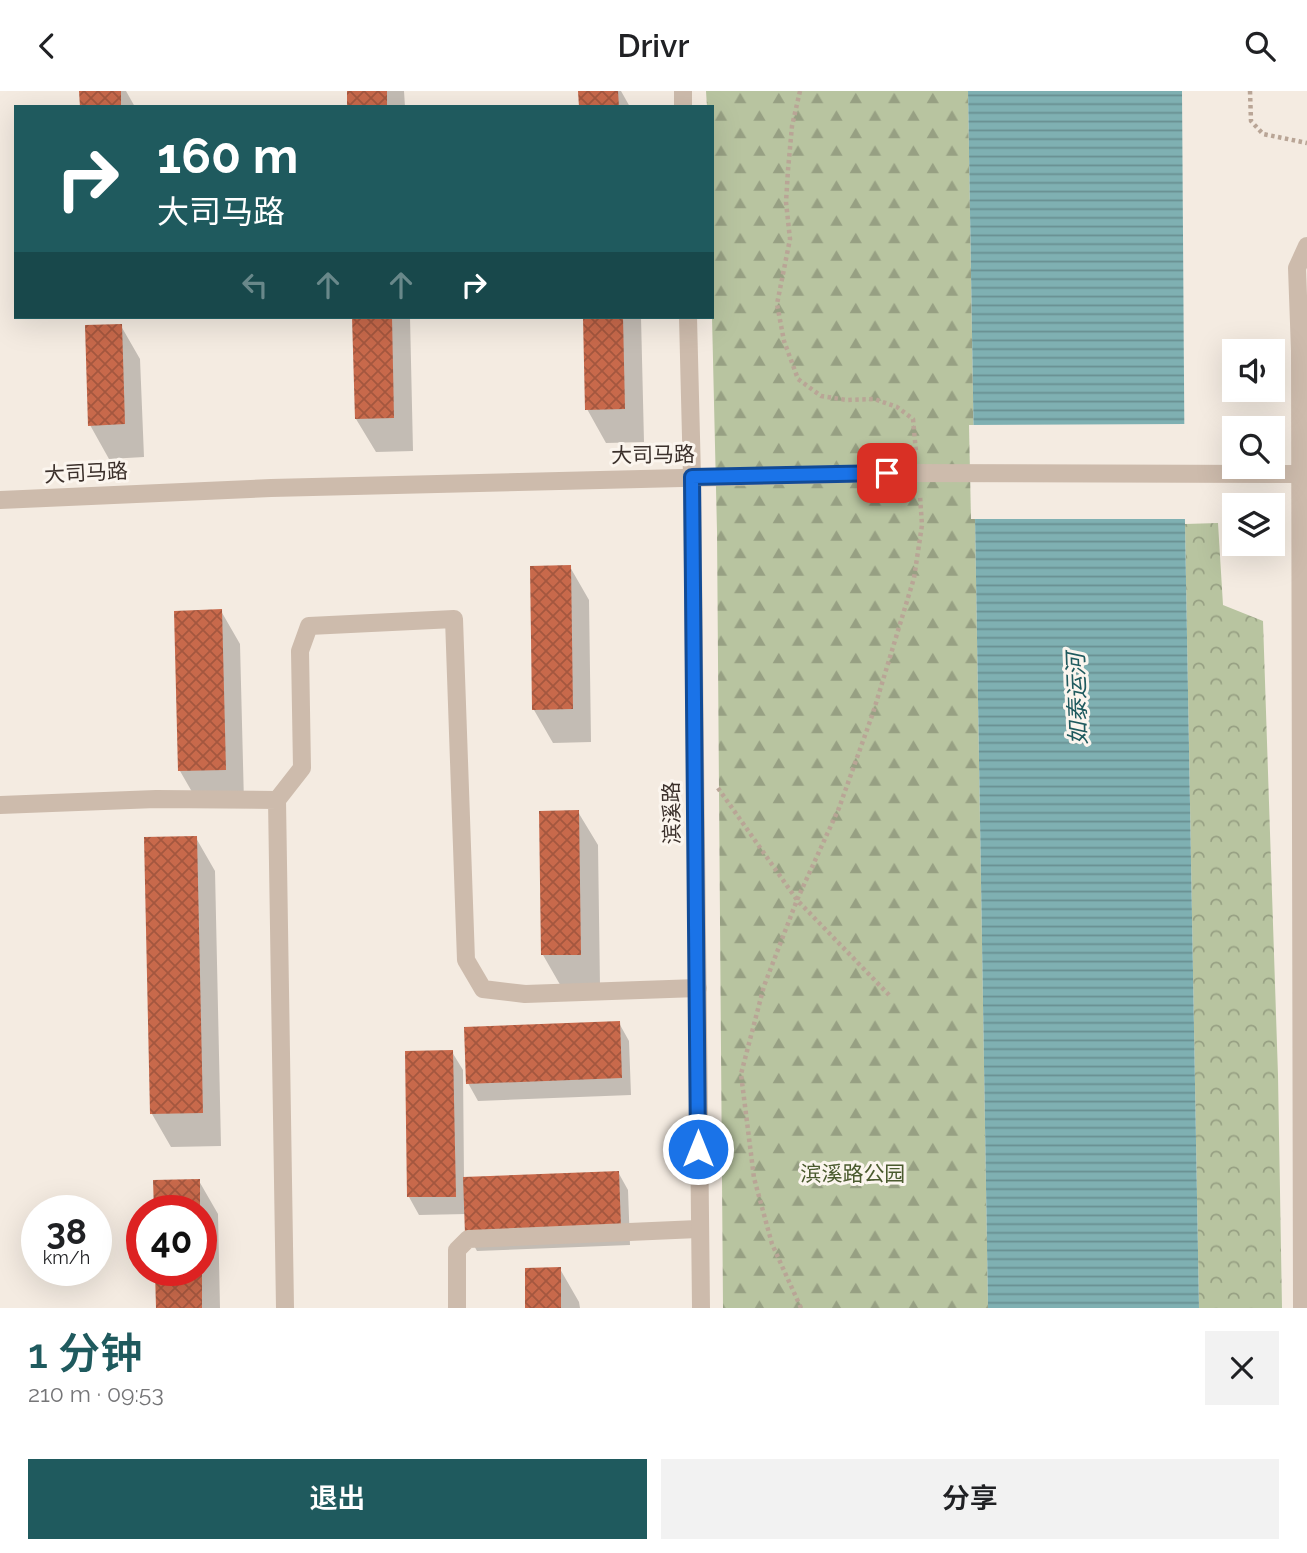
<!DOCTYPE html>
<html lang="zh">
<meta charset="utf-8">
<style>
:root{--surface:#fff;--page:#f2f2f2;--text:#202124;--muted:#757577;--accent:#1f5a5e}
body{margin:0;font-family:Raleway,"Noto Sans SC",sans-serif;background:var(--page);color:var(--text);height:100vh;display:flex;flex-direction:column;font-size:26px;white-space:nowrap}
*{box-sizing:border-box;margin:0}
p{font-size:23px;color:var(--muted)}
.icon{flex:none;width:38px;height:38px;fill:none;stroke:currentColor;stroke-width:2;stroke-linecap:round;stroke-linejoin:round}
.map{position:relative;height:1217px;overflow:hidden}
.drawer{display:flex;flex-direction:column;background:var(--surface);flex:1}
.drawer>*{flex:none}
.banner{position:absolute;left:14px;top:14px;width:700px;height:214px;border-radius:0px;box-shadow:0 7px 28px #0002;background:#1f5a5e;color:#fff;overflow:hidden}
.buttons{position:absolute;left:1222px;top:248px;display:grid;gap:14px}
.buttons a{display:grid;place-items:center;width:63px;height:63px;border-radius:0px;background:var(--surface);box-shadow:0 7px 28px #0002;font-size:35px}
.speed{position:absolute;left:21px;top:1104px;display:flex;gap:14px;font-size:35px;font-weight:700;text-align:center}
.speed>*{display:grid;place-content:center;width:91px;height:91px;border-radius:50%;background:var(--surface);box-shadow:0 7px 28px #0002;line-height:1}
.speed small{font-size:18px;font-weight:400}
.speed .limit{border:10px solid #d22;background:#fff;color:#111}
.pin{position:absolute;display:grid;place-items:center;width:60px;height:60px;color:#fff;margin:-30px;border-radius:14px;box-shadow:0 4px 10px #0006}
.me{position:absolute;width:77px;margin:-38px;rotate:0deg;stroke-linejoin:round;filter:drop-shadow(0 0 5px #0008)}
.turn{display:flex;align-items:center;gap:24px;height:147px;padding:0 28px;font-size:32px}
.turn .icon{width:91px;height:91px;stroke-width:2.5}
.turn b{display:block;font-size:49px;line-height:60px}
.lanes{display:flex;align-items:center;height:66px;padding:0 28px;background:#0003;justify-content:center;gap:35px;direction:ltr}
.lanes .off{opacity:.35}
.round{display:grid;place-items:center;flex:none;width:74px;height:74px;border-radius:0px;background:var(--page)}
.summary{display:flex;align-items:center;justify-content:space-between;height:119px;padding:0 28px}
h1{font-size:42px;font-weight:600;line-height:52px;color:var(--accent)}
.action{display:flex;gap:14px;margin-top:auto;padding:14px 28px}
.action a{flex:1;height:80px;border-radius:0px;background:var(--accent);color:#fff;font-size:28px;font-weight:600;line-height:80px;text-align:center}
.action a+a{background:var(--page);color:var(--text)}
header{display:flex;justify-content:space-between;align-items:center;height:91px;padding:0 28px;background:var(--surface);font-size:32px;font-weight:600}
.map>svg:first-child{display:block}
</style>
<header><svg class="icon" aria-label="back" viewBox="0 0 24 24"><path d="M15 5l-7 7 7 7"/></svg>Drivr<svg class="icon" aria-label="search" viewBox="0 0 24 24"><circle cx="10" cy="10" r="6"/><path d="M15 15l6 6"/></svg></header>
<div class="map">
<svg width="1307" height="1217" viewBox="0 0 1307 1217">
<defs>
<pattern id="forest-firs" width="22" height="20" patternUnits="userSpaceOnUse" patternTransform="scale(1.75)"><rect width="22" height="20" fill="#b8c4a0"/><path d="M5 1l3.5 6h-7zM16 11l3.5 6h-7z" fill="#97a083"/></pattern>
<pattern id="park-crowns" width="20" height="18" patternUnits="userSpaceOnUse" patternTransform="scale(1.75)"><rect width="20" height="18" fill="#b8c4a0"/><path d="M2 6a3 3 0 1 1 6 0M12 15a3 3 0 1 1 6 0" fill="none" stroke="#97a083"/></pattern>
<pattern id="water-rules" width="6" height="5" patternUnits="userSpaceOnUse" patternTransform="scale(1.75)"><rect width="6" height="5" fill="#7fb0b2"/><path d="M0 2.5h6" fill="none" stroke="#699091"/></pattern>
<pattern id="building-cross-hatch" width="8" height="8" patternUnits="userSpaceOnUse" patternTransform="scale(1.75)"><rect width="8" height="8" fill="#c8694b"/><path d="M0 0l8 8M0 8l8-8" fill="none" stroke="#a4573f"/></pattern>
</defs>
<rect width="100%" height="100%" fill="#f4ebe1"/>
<!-- forest -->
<path fill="url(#forest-firs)" d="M706,0H968L988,1217H723L717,440L712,226V16H707Z"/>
<!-- park -->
<path fill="url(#park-crowns)" d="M1218,432L1223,514L1263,530L1278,984L1282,1217H1199L1185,433Z"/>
<!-- water -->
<path fill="url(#water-rules)" d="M968,0H1182L1185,433L1199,1217H988Z"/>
<!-- pier -->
<path fill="#f4ebe1" d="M1187,333L1188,428H971L969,334Z"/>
<!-- shadow -->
<path fill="#0003" d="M81,0H126L135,16H82Z
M349,0H404L405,16H349Z
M580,0H621L630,16H580Z
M354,226H410L413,360L376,361L356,328Z
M585,226H641L644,351L606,352L587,318Z
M121,235L140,268L144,366L109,368L90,334Z
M570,476L589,509L591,651L553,652L534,619Z
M221,520L240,553L244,712L199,713L180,680Z
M578,721L598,754L600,896L562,897L543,864Z
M196,747L215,780L221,1055L171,1056L152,1023Z
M619,932L629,950L631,1004L478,1010L468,992Z
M452,961L463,979L464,1088L618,1081L628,1099L630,1154L477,1160L467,1142L466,1123L419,1124L409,1106Z
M199,1090L218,1123L220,1217H157V1180H201V1120H156Z
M560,1178L579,1211L580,1217H527Z"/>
<!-- building -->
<path fill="url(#building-cross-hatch)" d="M79,0H121V16H80Z
M347,0H387V16H347Z
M578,0H618L619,16H579Z
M352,226H392L394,327L355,328Z
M583,226H623L625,318L585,319Z
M122,233L125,333L88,335L85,234Z
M571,474L573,618L532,619L530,475Z
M222,518L226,679L178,680L174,520Z
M579,719L581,864H541L539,720Z
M197,745L203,1022L150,1023L144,746Z
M620,930L622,987L466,993L464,936Z
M453,959L456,1106H407L405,960Z
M619,1080L621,1137L465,1143L463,1086Z
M200,1088V1120H154L153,1089Z
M561,1176V1217H525V1177Z
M155,1180H202V1217H156Z"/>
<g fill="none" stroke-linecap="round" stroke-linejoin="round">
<!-- path -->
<path stroke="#b9a596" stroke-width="4.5" stroke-dasharray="3.5 3.5" stroke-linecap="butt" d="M800,0L792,35L788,79L786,111L790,148L777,213L784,250L798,288L821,305L847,309L874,308L897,316L913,328L916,361
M1250,0L1251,30L1263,43L1307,52
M718,697L797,809L889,904
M801,1217L772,1153L754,1087L741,983L764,895L797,809L839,717L873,622L914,487L922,434L920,405"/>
<!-- minor -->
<path stroke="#cdbbac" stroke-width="18" d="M277,709L285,1217
M0,714L156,708L277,709L302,677L300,560L309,535L454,528L466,869L483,898L525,903L698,897
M457,1217V1159L468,1148L698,1138
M1302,1217L1300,260L1297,177L1307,155"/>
<!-- tertiary -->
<path stroke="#cdbbac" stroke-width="18" d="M683,0V16
M688,226L692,386L701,1217
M0,409L271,397L887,382"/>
<!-- tertiary-bridge -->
<path stroke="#cdbbac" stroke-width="18" d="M887,382L1307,383"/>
</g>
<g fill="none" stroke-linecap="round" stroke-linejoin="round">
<defs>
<path id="route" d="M698,1058L692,386L887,382"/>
</defs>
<!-- route casing -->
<use href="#route" stroke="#114b97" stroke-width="18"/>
<!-- route -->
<use href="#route" stroke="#1a73e8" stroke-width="12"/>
</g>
<g text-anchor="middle" stroke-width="6" stroke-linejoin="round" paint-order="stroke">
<!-- street labels -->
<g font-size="21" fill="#3b302b" stroke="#fbf5ee">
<text transform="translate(653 364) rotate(-1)" y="7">大司马路</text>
<text transform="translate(86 382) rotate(-3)" y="7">大司马路</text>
<text transform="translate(672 722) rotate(-91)" y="7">滨溪路</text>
</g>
<!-- park labels -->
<g font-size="21" fill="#4a5a2e" stroke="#fbf5ee">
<text x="853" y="1090">滨溪路公园</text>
</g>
<!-- water labels -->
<g font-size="23" font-style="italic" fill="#1f5a5e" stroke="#fbf5ee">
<text transform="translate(1077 608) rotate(-92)" y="8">如泰运河</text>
</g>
</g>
</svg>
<div class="buttons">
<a><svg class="icon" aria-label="sound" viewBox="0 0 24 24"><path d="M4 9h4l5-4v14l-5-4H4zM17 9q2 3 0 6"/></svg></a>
<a><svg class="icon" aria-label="search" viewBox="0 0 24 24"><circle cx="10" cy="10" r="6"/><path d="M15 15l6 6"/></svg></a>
<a><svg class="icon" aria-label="layers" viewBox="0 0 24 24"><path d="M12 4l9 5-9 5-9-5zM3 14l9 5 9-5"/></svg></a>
</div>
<div class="speed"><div>38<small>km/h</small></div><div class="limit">40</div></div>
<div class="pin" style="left:887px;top:382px;background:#d93025"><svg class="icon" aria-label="arrive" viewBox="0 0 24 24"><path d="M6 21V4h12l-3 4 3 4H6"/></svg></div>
<svg class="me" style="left:698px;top:1058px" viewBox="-20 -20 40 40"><circle r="17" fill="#1a73e8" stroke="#fff" stroke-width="3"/><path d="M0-11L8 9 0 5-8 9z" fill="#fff"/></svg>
<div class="banner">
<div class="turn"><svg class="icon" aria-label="right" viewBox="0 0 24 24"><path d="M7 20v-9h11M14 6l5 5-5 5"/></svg><div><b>160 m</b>大司马路</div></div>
<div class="lanes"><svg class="icon off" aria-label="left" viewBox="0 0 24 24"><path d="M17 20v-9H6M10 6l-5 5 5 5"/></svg><svg class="icon off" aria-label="ahead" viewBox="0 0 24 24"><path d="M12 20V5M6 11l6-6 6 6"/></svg><svg class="icon off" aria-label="ahead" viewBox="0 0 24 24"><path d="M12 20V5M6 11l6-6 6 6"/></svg><svg class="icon" aria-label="right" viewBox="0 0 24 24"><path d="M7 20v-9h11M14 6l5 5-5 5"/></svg></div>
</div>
</div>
<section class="drawer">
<div class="summary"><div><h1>1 分钟</h1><p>210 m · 09:53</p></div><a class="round"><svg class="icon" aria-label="close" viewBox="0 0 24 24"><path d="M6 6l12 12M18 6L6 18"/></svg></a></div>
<div class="action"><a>退出</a><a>分享</a></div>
</section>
